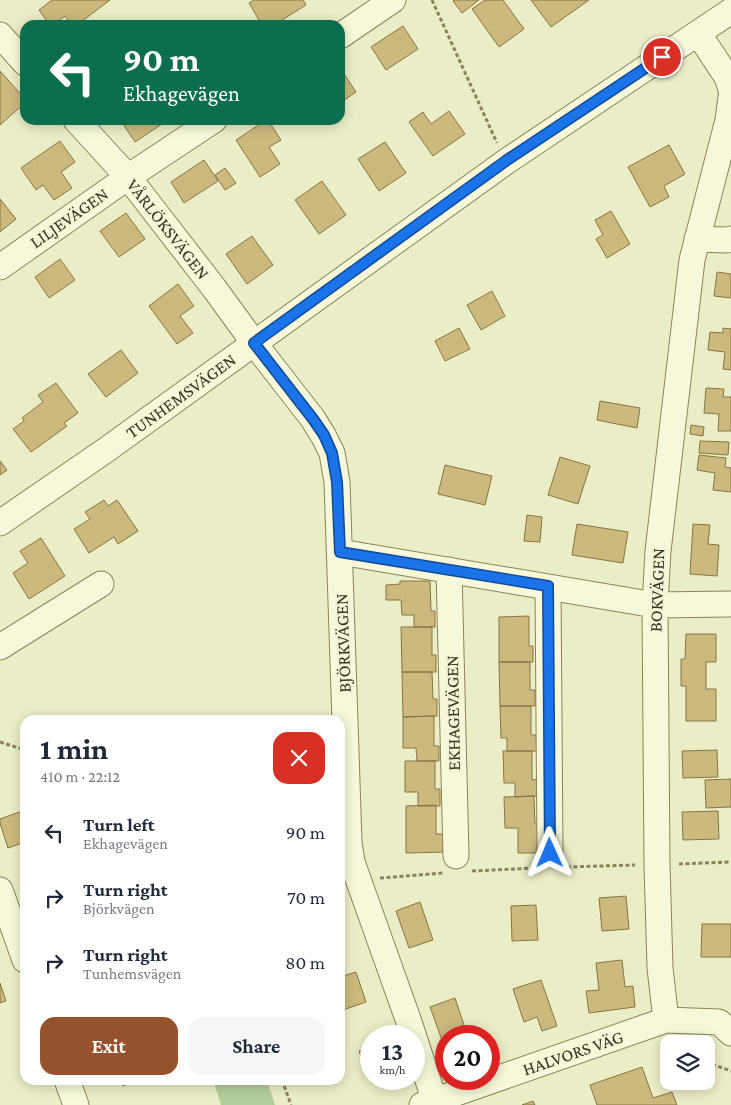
<!DOCTYPE html>
<meta charset="utf-8">
<style>
:root{--surface:#fff;--page:#f6f6f7;--text:#1f2937;--muted:#747a83;--accent:#96522d}
body{margin:0;font-family:"Crimson Pro",serif;background:var(--page);color:var(--text);height:100vh;display:flex;flex-direction:column;font-size:19px;white-space:nowrap}
*{box-sizing:border-box;margin:0}
p{font-size:16px;color:var(--muted)}
.icon{flex:none;width:28px;height:28px;fill:none;stroke:currentColor;stroke-width:2;stroke-linecap:round;stroke-linejoin:round}
.map{position:relative;flex:1;overflow:hidden}
.panel{position:absolute;left:20px;top:715px;width:325px;height:370px;display:flex;flex-direction:column;background:var(--surface);border-radius:15px;box-shadow:0 2px 12px #0003}
.panel>*{flex:none}
.hud{position:absolute;left:20px;top:20px;width:325px;height:105px;border-radius:15px;box-shadow:0 2px 12px #0003;background:#0b6e4f;color:#fff;overflow:hidden}
.controls{position:absolute;left:660px;top:1035px;display:grid;gap:10px}
.controls a{display:grid;place-items:center;width:55px;height:55px;border-radius:10px;background:var(--surface);box-shadow:0 2px 12px #0003;font-size:25px}
.speed{position:absolute;left:360px;top:1025px;display:flex;gap:10px;font-size:25px;font-weight:700;text-align:center}
.speed>*{display:grid;place-content:center;width:65px;height:65px;border-radius:50%;background:var(--surface);box-shadow:0 2px 12px #0003;line-height:1}
.speed small{font-size:12px;font-weight:400}
.speed .limit{border:8px solid #d22;background:#fff;color:#111}
.pin{position:absolute;display:grid;place-items:center;width:42px;height:42px;color:#fff;margin:-21px;border:2px solid #fff;border-radius:50%;box-shadow:0 1px 5px #0007}
.me{position:absolute;width:55px;margin:-28px;rotate:359deg;stroke-linejoin:round;filter:drop-shadow(0 0 4px #0008)}
.turn{display:flex;align-items:center;gap:18px;height:105px;padding:0 20px;font-size:22px}
.turn .icon{width:65px;height:65px;stroke-width:2.5}
.turn b{display:block;font-size:35px;line-height:42px}
.round{display:grid;place-items:center;flex:none;width:52px;height:52px;border-radius:15px;background:var(--page)}
.overview{display:flex;align-items:center;justify-content:space-between;height:85px;padding:0 20px}
h1{font-size:30px;font-weight:700;line-height:38px}
.primary-button{display:flex;gap:10px;margin-top:auto;padding:10px 20px}
.primary-button a{flex:1;height:58px;border-radius:15px;background:var(--accent);color:#fff;font-size:20px;font-weight:700;line-height:58px;text-align:center}
.primary-button a+a{background:var(--page);color:var(--text)}
ul{padding:0;list-style:none}
li{display:flex;align-items:center;gap:15px;height:65px;padding:0 20px}
li div{flex:1}
li b{display:block;font-size:19px}
li em{font-style:normal}
.map>svg:first-child{display:block}
</style>
<div class="map">
<svg width="731" height="1105" viewBox="0 0 731 1105">
<rect width="100%" height="100%" fill="#ebedc6"/>
<!-- green -->
<path fill="#b4cc9a" d="M213,1080H267L275,1105H221Z"/>
<!-- building -->
<path fill="#cbb97d" stroke="#877642" d="M52,0H110L77,25H71L65,16L53,25H50L39,10Z
M254,0H303L306,5L282,20L285,25H251L259,20L249,3Z
M455,0H479L462,13L453,1Z
M485,0H503L524,29L499,47L472,9Z
M531,0H589L551,27Z
M403,26L418,49L386,70L371,47Z
M340,68L356,92L340,103Z
M0,71L25,99V103L0,125Z
M449,111L465,134L433,156L409,122L423,112L431,124Z
M123,120H168L135,142L121,121Z
M266,120H268L281,140L269,147L280,164L260,177L236,140Z
M60,141L75,162L61,172L72,188L54,200L43,185L36,190L21,168Z
M385,142L406,173L379,191L358,159Z
M669,145L685,174L664,186L669,197L650,207L628,167Z
M204,160L218,181L184,203L171,182Z
M225,168L236,183L225,190L215,175Z
M322,181L346,215L319,234L295,200Z
M0,199L16,219L0,232Z
M611,211L630,244L607,258L596,239L603,235L595,220Z
M126,213L145,239L119,257L100,231Z
M252,236L273,265L247,284L226,254Z
M60,259L75,280L49,298L35,277Z
M717,272L731,274V298L714,296Z
M178,284L194,306L180,316L193,333L177,344L149,306Z
M492,291L505,316L481,330L467,305Z
M459,328L470,349L445,361L435,341Z
M723,328L731,329V370L723,369L725,352L708,350L710,332L723,333Z
M121,350L138,373L106,397L88,374Z
M56,383L78,413L64,423L67,426L31,452L13,429L24,421L22,418L43,402L38,395Z
M706,388L724,389L723,397H731V431H718L719,414L704,413Z
M600,401L640,408L637,428L597,420Z
M691,425L704,427L703,436L690,434Z
M700,441L729,442L728,455L699,453Z
M699,455L726,458L725,467L731,468V492L713,490L715,473L697,470Z
M560,457L590,466L578,504L548,495Z
M0,461L7,470L0,475Z
M445,465L492,476L485,505L438,494Z
M104,500L108,506L117,500L138,531L118,544L114,537L89,553L74,529L90,519L85,512Z
M527,515L542,517L540,542L524,541Z
M577,524L628,532L623,563L572,555Z
M693,524L710,525L708,544L719,545L717,576L690,574Z
M41,538L65,576L29,599L13,573L28,563L20,551Z
M400,581H430L431,611H435V627H414V615H402L401,600H386V585L400,584Z
M529,616V646H533V662H499V617Z
M401,627H432V655H436V672H402Z
M686,634H716V662H706V689H716V721H686V686H681V659H685Z
M499,662H530V690H535V706H500Z
M402,672H432L433,699H437V716L403,717Z
M500,706H531V735H536L537,751H507V738H501Z
M434,716V746H439V761H417L416,748H403V717Z
M717,750L718,777L683,778L682,751Z
M503,751H532V780L537,779V796L515,797V783H504Z
M405,761H435V789H440V806H418V792H405Z
M731,779V807L706,808L705,780Z
M534,796L535,824H538L539,853H518V828H505L504,797Z
M436,805V834H449V852L406,853V806Z
M25,810V842L8,848L0,823V819Z
M718,811L719,839L683,840L682,812Z
M626,896L629,929L602,931L599,898Z
M420,902L433,940L409,948L396,911Z
M536,905L538,940L512,941L511,906Z
M702,924H731V957H701Z
M622,960L625,987L633,986L635,1007L589,1013L586,991L599,990L596,963Z
M356,972L366,1002L340,1011V977Z
M541,980L557,1026L542,1031L537,1017L524,1022L513,989Z
M0,983L6,1001L0,1003Z
M455,998L466,1031L451,1036H446V1038L442,1040L430,1007Z
M371,1047V1078L369,1079L359,1051Z
M642,1067L653,1098L672,1092L677,1105H597L590,1085Z
M120,1080H135L123,1086Z
M533,1101L535,1105H522Z"/>
<g fill="none" stroke-linecap="round" stroke-linejoin="round">
<defs>
<path id="minor" d="M698,33L727,77L731,89
M0,35L25,63
M340,36L393,0
M76,120L128,177L214,288L254,343L313,419L323,435L332,453L337,482L349,842L352,862L409,1022L436,1105
M697,239L727,240L731,239
M0,267L128,177L214,120
M0,523L106,450L507,161L731,11
M340,552L655,605L731,604
M449,570L456,856
M548,587L550,853
M0,647L101,584
M0,890L25,960
M666,1020L660,968L657,865L655,605L658,551L692,260L728,120L731,97
M67,1080L76,1105
M422,1105L666,1020L719,1022L731,1033"/>
</defs>
<!-- minor casing -->
<use href="#minor" stroke="#89845c" stroke-width="27"/>
<!-- path -->
<path stroke="#89845c" stroke-width="3" stroke-dasharray="4 2.5" stroke-linecap="butt" d="M432,0L497,143
M0,742L25,750
M679,864L731,862
M567,867L635,865
M472,871L535,868
M380,878L443,873
M706,1062L731,1071
M282,1080L291,1105"/>
<!-- minor -->
<use href="#minor" stroke="#f6f8d9" stroke-width="25"/>
</g>
<g fill="none" stroke-linecap="round" stroke-linejoin="round">
<defs>
<path id="route" d="M550,853L548,586L340,552L337,482L332,453L324,435L313,419L254,343L507,160L662,57"/>
</defs>
<!-- route casing -->
<use href="#route" stroke="#114b97" stroke-width="12"/>
<!-- route -->
<use href="#route" stroke="#1a73e8" stroke-width="9"/>
</g>
<g text-anchor="middle" stroke-width="4" stroke-linejoin="round" paint-order="stroke">
<!-- street labels -->
<g font-size="18" fill="#393520" stroke="#f3f5d6">
<text transform="translate(69 218) rotate(-35)" y="6">LILJEVÄGEN</text>
<text transform="translate(168 229) rotate(52)" y="6">VÅRLÖKSVÄGEN</text>
<text transform="translate(181 396) rotate(-36)" y="6">TUNHEMSVÄGEN</text>
<text transform="translate(657 590) rotate(-88)" y="6">BOKVÄGEN</text>
<text transform="translate(343 643) rotate(-92)" y="6">BJÖRKVÄGEN</text>
<text transform="translate(453 713) rotate(-91)" y="6">EKHAGEVÄGEN</text>
<text transform="translate(573 1053) rotate(-19)" y="6">HALVORS VÄG</text>
</g>
</g>
</svg>
<div class="controls">
<a><svg class="icon" aria-label="layers" viewBox="0 0 24 24"><path d="M12 4l9 5-9 5-9-5zM3 14l9 5 9-5"/></svg></a>
</div>
<div class="speed"><div>13<small>km/h</small></div><div class="limit">20</div></div>
<div class="pin" style="left:662px;top:57px;background:#d93025"><svg class="icon" aria-label="arrive" viewBox="0 0 24 24"><path d="M6 21V4h12l-3 4 3 4H6"/></svg></div>
<svg class="me" style="left:550px;top:853px" viewBox="-20 -20 40 40"><path d="M0-17L14 15 0 8-14 15z" fill="#1a73e8" stroke="#fff" stroke-width="4"/></svg>
<div class="hud">
<div class="turn"><svg class="icon" aria-label="left" viewBox="0 0 24 24"><path d="M17 20v-9H6M10 6l-5 5 5 5"/></svg><div><b>90 m</b>Ekhagevägen</div></div>
</div>
<section class="panel">
<div class="overview"><div><h1>1 min</h1><p>410 m · 22:12</p></div><a class="round" style="background:#d93025;color:#fff"><svg class="icon" aria-label="close" viewBox="0 0 24 24"><path d="M6 6l12 12M18 6L6 18"/></svg></a></div>
<ul>
<li><svg class="icon" aria-label="left" viewBox="0 0 24 24"><path d="M17 20v-9H6M10 6l-5 5 5 5"/></svg><div><b>Turn left</b><p>Ekhagevägen</p></div><em>90 m</em></li>
<li><svg class="icon" aria-label="right" viewBox="0 0 24 24"><path d="M7 20v-9h11M14 6l5 5-5 5"/></svg><div><b>Turn right</b><p>Björkvägen</p></div><em>70 m</em></li>
<li><svg class="icon" aria-label="right" viewBox="0 0 24 24"><path d="M7 20v-9h11M14 6l5 5-5 5"/></svg><div><b>Turn right</b><p>Tunhemsvägen</p></div><em>80 m</em></li>
</ul>
<div class="primary-button"><a>Exit</a><a>Share</a></div>
</section>
</div>
